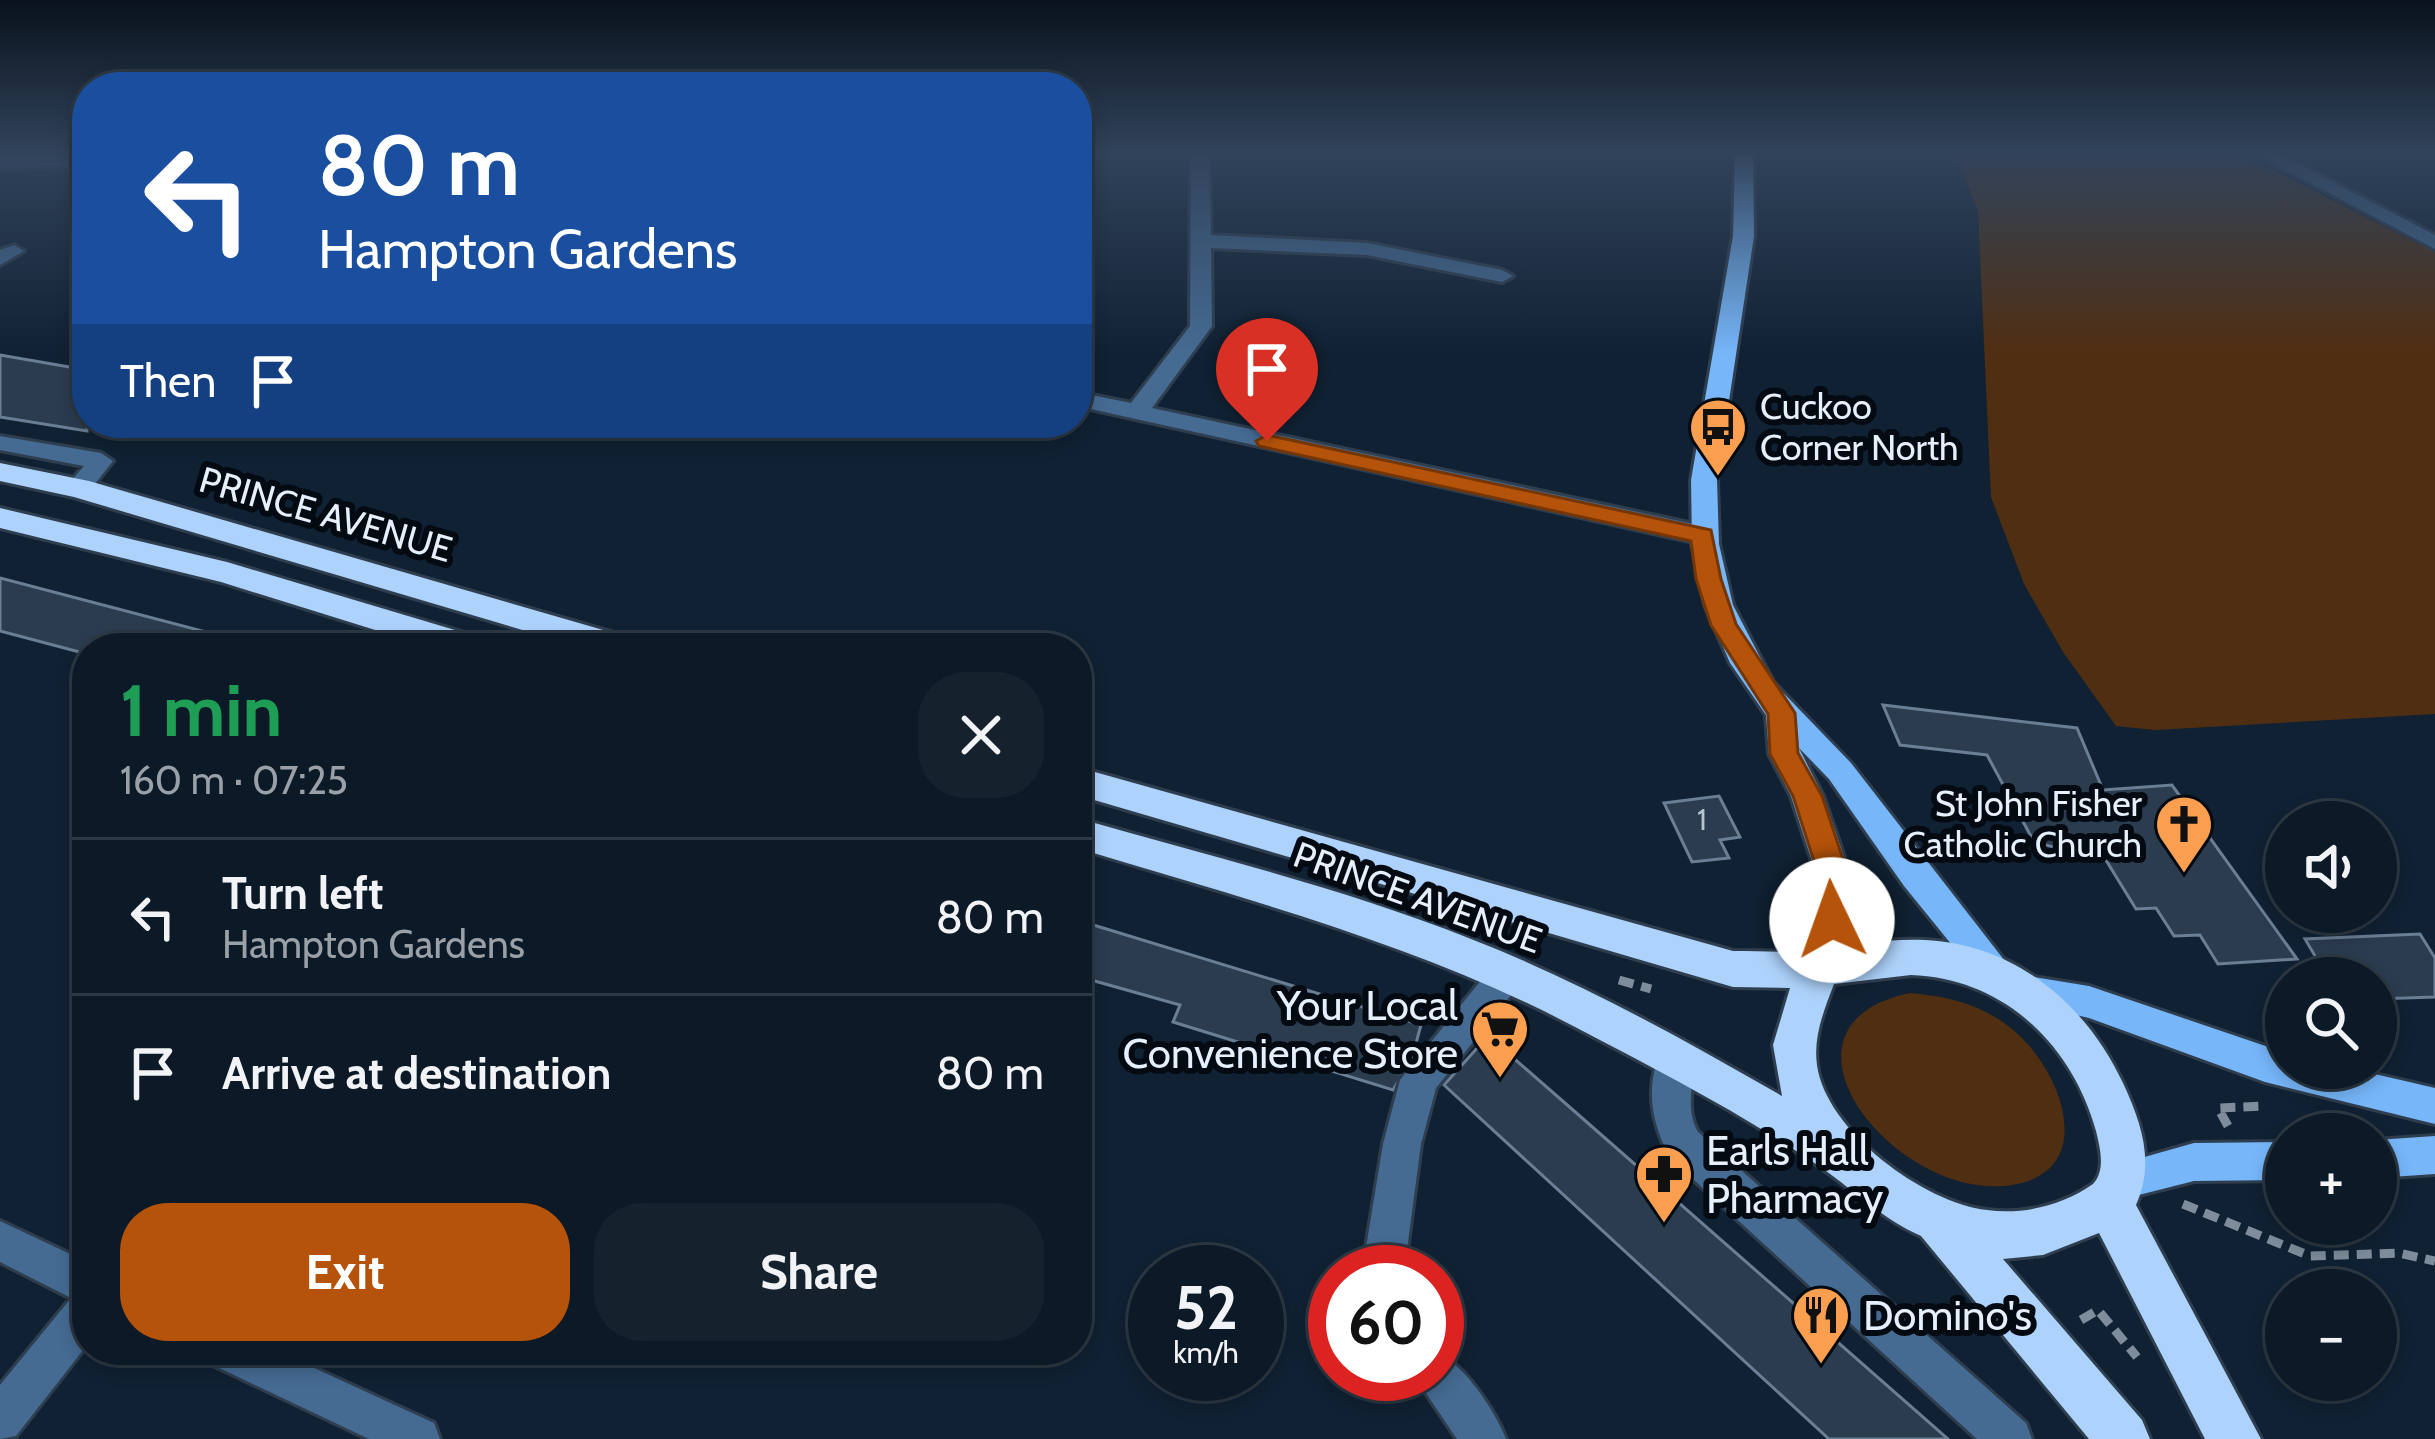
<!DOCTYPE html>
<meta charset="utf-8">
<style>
:root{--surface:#0c1926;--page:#15222e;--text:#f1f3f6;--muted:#9aa0a7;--line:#2c3843;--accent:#b45309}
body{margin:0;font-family:Cabin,sans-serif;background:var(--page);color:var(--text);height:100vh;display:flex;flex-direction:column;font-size:45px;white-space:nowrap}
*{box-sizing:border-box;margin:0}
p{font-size:39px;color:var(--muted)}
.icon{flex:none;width:66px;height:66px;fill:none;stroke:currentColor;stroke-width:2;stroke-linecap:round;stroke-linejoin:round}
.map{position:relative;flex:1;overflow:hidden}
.drawer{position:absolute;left:72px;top:633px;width:1020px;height:732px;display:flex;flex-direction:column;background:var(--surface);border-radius:48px;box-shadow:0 6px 18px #0003,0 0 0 3px var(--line)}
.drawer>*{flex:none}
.top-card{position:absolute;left:72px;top:72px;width:1020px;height:366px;border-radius:48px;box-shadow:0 6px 18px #0003,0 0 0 3px var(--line);background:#1a4fa0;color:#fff;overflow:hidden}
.controls{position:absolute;left:2265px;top:801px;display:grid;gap:24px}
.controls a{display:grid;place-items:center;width:132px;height:132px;border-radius:50%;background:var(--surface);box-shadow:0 6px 18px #0003,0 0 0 3px var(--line);font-size:60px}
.speed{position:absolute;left:1128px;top:1245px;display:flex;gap:24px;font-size:60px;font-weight:700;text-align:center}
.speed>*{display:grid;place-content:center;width:156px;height:156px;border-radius:50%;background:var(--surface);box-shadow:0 6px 18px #0003,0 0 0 3px var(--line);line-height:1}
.speed small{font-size:30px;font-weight:400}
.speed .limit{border:18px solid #d22;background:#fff;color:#111}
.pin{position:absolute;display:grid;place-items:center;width:102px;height:102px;color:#fff;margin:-123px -51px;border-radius:50% 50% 50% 0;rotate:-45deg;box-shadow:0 0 12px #0007}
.pin .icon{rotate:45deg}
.me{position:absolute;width:132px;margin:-66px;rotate:357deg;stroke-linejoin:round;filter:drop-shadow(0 0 9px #0008)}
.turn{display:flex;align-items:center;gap:42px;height:252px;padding:0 48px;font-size:54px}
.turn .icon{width:156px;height:156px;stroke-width:2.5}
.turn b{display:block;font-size:84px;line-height:102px}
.then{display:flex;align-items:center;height:114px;padding:0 48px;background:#0003;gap:24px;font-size:45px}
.round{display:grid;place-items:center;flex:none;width:126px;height:126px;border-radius:48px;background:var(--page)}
.overview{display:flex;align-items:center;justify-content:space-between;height:204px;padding:0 48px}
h1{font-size:72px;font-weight:700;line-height:90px;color:#1e9e55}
.primary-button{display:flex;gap:24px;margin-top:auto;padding:24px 48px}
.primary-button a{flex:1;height:138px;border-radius:48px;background:var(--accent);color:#fff;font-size:48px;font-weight:700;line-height:138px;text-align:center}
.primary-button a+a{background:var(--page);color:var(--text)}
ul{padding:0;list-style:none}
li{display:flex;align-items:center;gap:36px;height:156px;padding:0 48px;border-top:3px solid var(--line)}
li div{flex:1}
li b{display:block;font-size:45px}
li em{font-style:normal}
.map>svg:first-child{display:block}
</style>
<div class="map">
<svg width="2435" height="1439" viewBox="0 0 2435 1439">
<rect width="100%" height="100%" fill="#102133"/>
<!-- green -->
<path fill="#502e11" d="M1955,154H2227L2277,172L2435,252V714L2155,730L2116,726L2063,652L2024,584L1991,497L1978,211Z
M1910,993C1948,996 1983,1005 2012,1029C2064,1071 2102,1178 2003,1186C1889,1194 1758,1025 1910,993Z"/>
<!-- building -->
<path fill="#2b3c4f" stroke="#6a7e94" stroke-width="3" d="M0,355L87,370V431L0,417Z
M0,578L233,639L231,648H87V654L0,631Z
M1883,705L2077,728L2103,790L2172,785L2297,959L2218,964L2200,935L2174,936L2156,908L2136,909L2096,844L2065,850L2034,842L1987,755L1900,745Z
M1719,796L1740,837L1720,840L1729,858L1692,862L1664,803Z
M1077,920L1421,1025L1412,1058L1393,1090L1173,1022L1180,1005L1077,976Z
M2420,934L2435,958V997L2376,999V978H2328L2305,939Z
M1488,1036L1581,1117L1948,1439H1829L1444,1085Z"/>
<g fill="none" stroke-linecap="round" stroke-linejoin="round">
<defs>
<path id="minor" d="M87,154V166L0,168V156Z
M1191,154H1209L1211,235L1367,243L1502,270L1513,276L1502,282L1367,255L1211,248L1212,326L1152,408L1703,526L1716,535L1712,541L1703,544L1077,406V392L1131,403L1190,326Z
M2256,154H2279L2435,235V249Z
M14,245L24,251L0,265V250Z
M0,436L101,453L113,461L87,494L78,496L65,488L84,466L0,450Z
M1508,958L1520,962L1526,973L1520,984L1436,1088L1421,1144L1404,1272H1362L1383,1144L1400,1080L1496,962Z
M1676,1040L1689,1045C1701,1072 1681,1102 1698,1132L2026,1423L2032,1439H1977L1670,1158C1650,1120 1645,1085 1663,1045Z
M0,1221L87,1262V1345L16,1436L0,1439V1385L71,1298L0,1262Z
M207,1350H275L434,1423L440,1439H369L213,1365Z
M1437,1353C1465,1365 1495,1411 1506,1439H1457L1413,1374H1437Z"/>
<path id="major" d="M1735,154H1753L1754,236L1717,480L1719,544L1733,605L1773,682L1851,763L2015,974L2089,986L2286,1053V1068H2349L2435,1088V1124L2265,1082L2089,1018L2007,999L2002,990L1986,987L1904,886L1829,779L1799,748L1823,796L1851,877L1847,964L1842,975L1830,979L1818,975L1813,964L1817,877L1791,796L1769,754L1766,715L1730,663L1705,605L1692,544L1691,480L1733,236Z
M2435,1136V1174L2376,1178V1140Z
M2286,1142V1180L2194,1181L2123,1199L2109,1193L2103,1180L2109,1167L2194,1143Z"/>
<path id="highway" d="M0,463L89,481L624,636L636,639L641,648H583L74,497L0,481Z
M0,508L227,562L485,639L490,648H433L221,582L0,528Z
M1077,767L1733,951C1761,951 1788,953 1816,950C1852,946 1888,938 1925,940C2015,944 2086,1004 2123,1083C2142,1124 2155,1163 2136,1205L2261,1439H2205L2099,1233L2043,1255L2003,1259L2142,1420L2150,1439H2089L1921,1236C1884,1220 1856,1192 1823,1169C1747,1116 1659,1071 1577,1028C1418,944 1248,900 1077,848V818C1209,856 1343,888 1471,939C1579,981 1681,1038 1782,1096L1773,1045L1790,988L1733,987L1077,795ZM1911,975C2003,978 2072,1044 2096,1131C2100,1148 2106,1170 2093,1184C2063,1205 2024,1215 1987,1210C1924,1203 1826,1131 1817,1065C1813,1037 1824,1010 1834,984Z"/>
</defs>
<!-- minor casing -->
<use href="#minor" stroke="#2e3e4f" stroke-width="6"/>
<!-- major casing -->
<use href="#major" stroke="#2e3e4f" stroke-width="6"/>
<!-- highway casing -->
<use href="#highway" stroke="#2e3e4f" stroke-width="6"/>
<!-- path -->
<path stroke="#7e8c9b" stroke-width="9" stroke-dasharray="15 8" stroke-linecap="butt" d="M1619,980L1651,989
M2228,1126L2218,1108L2266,1106
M2183,1204L2310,1256L2399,1253L2435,1261
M2081,1320L2098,1310L2137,1357"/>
<!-- minor -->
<use href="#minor" fill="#456b93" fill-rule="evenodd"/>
<!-- major -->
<use href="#major" fill="#76b6f9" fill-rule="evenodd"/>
<!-- highway -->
<use href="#highway" fill="#add2fb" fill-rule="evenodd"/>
</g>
<!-- sky -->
<linearGradient id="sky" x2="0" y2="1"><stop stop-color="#09121c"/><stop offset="0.43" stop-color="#31435b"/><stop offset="1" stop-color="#31435b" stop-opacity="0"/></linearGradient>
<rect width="2435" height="355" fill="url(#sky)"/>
<!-- route -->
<path fill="#b45309" stroke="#753606" stroke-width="3" d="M1267,435L1711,530L1721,579L1736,624L1795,713L1798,753L1822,796L1849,877L1843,930L1832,933L1821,930L1816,920L1819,877L1793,796L1770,754L1768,714L1711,625L1696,579L1691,541L1259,446L1256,441Z"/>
<!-- icons -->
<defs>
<symbol id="bus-pin" viewBox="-11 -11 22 30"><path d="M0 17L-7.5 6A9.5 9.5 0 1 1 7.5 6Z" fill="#fa9f4f" stroke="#040a12"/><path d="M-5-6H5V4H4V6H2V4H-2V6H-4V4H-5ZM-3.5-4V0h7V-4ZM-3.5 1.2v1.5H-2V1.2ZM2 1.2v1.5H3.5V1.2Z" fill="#111"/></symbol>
<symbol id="church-pin" viewBox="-11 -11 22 30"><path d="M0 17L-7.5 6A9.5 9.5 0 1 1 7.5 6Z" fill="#fa9f4f" stroke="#040a12"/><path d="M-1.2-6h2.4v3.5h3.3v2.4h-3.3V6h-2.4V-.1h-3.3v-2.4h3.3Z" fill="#111"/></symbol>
<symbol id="supermarket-pin" viewBox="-11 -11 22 30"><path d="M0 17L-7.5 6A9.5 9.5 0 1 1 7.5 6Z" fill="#fa9f4f" stroke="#040a12"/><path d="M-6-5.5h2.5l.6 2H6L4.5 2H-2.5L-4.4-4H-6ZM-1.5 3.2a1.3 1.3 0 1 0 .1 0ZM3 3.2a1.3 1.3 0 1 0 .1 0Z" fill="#111"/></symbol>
<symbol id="pharmacy-pin" viewBox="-11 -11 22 30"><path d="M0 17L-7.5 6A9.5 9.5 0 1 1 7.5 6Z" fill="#fa9f4f" stroke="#040a12"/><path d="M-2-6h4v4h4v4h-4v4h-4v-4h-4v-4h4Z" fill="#111"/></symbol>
<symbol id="restaurant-pin" viewBox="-11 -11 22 30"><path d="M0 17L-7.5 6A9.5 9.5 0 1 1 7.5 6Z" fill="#fa9f4f" stroke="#040a12"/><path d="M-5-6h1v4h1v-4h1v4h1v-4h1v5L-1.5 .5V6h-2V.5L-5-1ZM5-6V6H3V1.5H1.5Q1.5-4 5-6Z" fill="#111"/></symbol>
</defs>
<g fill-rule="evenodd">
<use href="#bus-pin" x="1685" y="394" width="66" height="90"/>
<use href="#church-pin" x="2151" y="791" width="66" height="90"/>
<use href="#supermarket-pin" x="1467" y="996" width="66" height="90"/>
<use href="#pharmacy-pin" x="1631" y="1141" width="66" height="90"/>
<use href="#restaurant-pin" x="1788" y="1282" width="66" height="90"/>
</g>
<g text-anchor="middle" stroke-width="12" stroke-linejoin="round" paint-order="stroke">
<!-- number labels -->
<g font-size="30" fill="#b6c3d1">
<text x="1702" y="830">1</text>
</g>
<!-- poi labels -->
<g font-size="36" fill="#e5f0fc" stroke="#040a12" text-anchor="start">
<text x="1760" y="419">Cuckoo<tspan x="1760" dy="41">Corner North</tspan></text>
<text x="2142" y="816" text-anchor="end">St John Fisher<tspan x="2142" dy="41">Catholic Church</tspan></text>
</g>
<!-- street labels -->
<g font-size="36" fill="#e5f0fc" stroke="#040a12">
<text transform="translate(326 514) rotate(16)" y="13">PRINCE AVENUE</text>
<text transform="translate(1418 897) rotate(20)" y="13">PRINCE AVENUE</text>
</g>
<!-- near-poi labels -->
<g font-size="42" fill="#e5f0fc" stroke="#040a12" text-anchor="start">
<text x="1458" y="1020" text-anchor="end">Your Local<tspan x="1458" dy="48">Convenience Store</tspan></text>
<text x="1706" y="1165">Earls Hall<tspan x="1706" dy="48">Pharmacy</tspan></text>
<text x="1863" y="1330">Domino's</text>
</g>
</g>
</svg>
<div class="controls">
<a><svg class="icon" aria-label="sound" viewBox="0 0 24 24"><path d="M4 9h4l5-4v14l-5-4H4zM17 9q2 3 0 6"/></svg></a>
<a><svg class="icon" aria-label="search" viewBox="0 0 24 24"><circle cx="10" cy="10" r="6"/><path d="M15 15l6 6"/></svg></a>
<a>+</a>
<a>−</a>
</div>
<div class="speed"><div>52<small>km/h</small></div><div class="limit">60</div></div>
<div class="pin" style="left:1267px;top:441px;background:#d93025"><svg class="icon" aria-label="arrive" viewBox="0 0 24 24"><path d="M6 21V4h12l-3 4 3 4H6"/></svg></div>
<svg class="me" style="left:1832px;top:920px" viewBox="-20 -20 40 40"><circle r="19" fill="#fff"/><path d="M0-13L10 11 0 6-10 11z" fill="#b45309"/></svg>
<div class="top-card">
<div class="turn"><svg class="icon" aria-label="left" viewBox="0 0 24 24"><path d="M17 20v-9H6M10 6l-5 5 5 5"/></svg><div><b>80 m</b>Hampton Gardens</div></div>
<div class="then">Then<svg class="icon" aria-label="arrive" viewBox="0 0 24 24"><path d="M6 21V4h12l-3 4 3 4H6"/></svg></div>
</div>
<section class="drawer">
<div class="overview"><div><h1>1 min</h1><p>160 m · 07:25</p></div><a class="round"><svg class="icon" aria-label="close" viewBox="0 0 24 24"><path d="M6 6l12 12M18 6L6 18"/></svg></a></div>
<ul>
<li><svg class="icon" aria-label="left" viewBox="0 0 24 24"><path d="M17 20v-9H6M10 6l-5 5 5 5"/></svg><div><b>Turn left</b><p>Hampton Gardens</p></div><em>80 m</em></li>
<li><svg class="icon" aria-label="arrive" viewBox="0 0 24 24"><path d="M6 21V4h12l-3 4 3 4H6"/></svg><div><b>Arrive at destination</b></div><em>80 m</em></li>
</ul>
<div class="primary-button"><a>Exit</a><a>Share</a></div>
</section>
</div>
